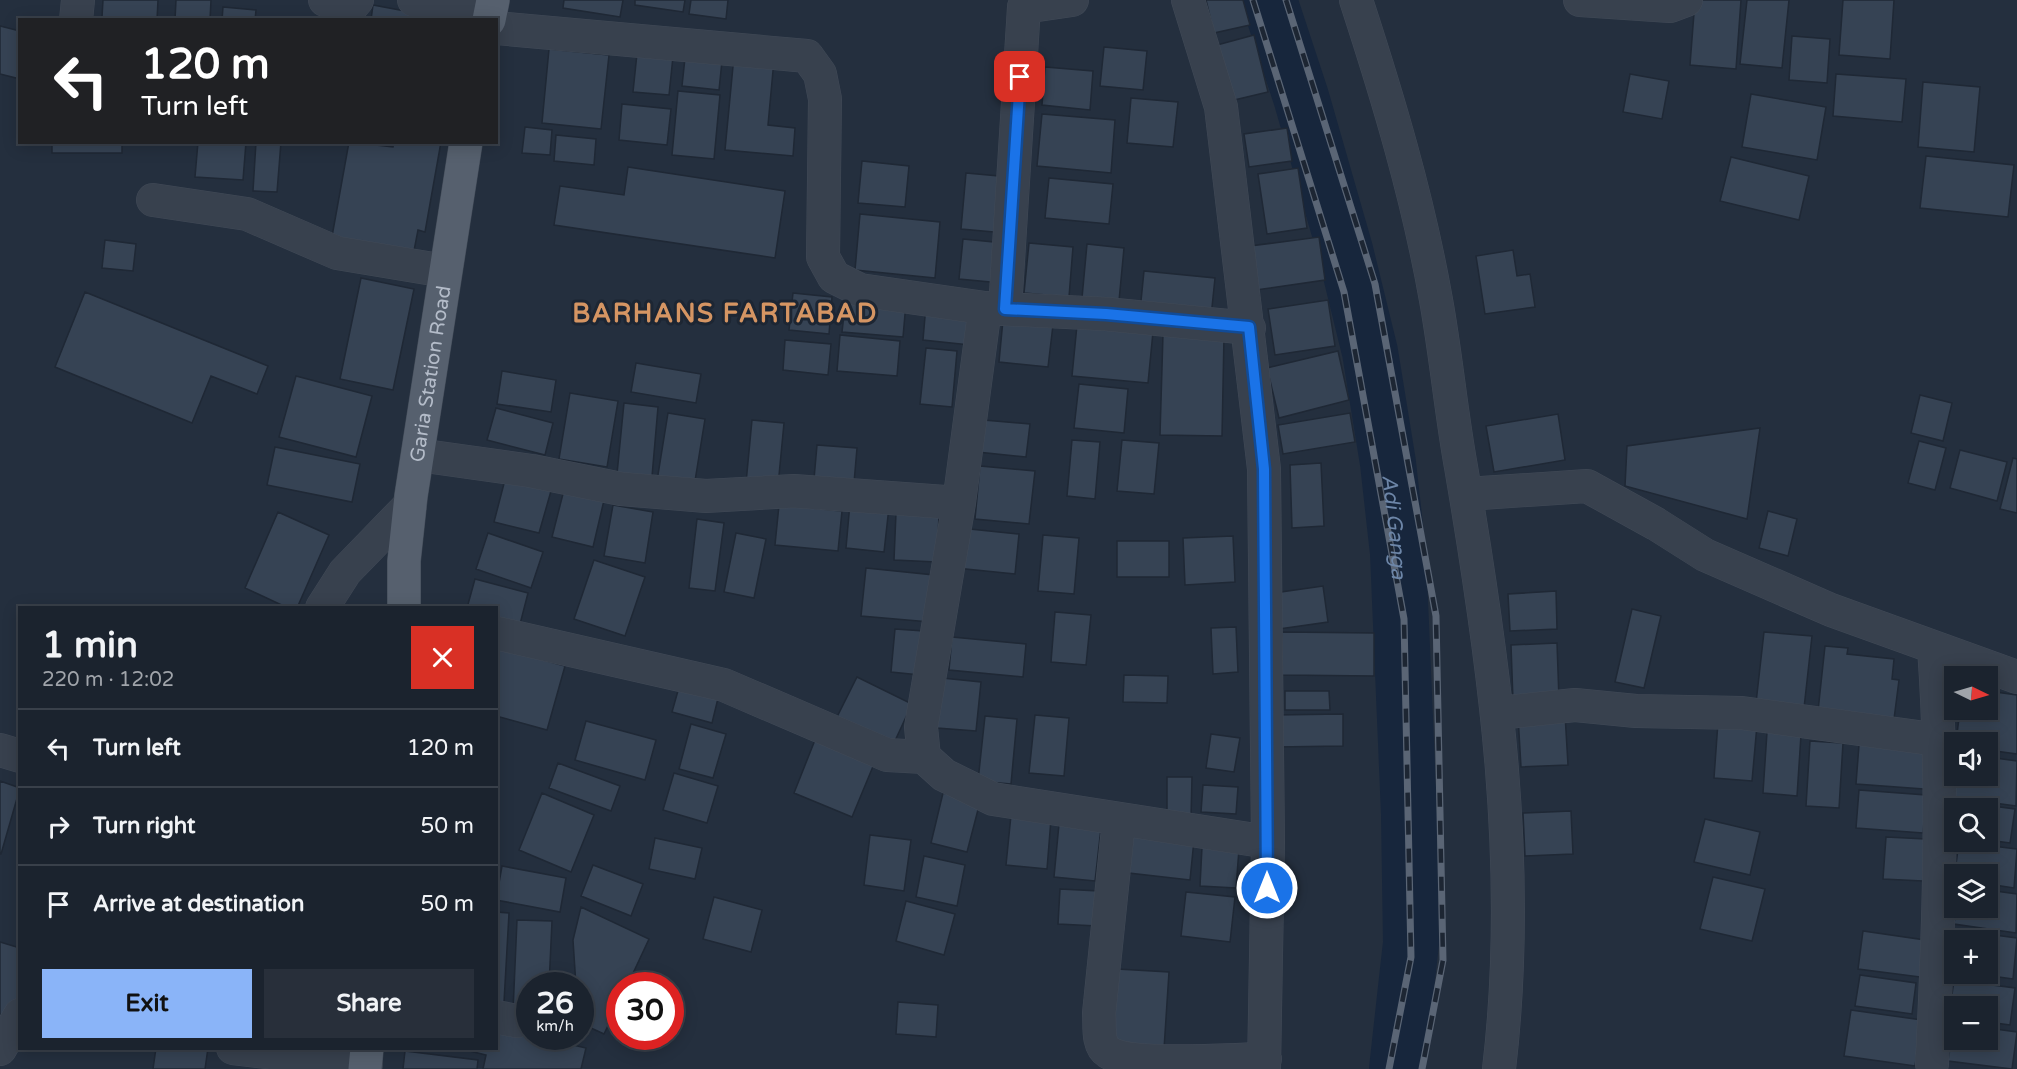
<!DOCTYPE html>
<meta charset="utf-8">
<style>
:root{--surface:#1b232e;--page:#282f3a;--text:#f1f3f6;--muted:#a0a4aa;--line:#39404a;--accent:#8ab4f8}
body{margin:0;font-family:"Varela Round",sans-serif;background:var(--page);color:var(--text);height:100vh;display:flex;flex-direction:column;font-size:22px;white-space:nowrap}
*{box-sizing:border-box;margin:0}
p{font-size:20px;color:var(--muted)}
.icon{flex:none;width:33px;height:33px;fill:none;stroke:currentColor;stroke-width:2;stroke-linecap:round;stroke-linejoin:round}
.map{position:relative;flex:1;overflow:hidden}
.sheet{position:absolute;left:18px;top:606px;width:480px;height:444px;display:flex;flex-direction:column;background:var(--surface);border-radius:0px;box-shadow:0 3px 15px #0003,0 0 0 2px var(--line)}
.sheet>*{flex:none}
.guide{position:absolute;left:18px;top:18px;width:480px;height:126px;border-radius:0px;box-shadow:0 3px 15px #0003,0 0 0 2px var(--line);background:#202124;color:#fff;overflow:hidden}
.needle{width:39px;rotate:95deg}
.controls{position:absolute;left:1944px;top:666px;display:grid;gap:12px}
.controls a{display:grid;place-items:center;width:54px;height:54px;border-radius:0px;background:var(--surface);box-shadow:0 3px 15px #0003,0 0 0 2px var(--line);font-size:30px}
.speed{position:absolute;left:516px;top:972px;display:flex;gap:12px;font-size:30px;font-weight:700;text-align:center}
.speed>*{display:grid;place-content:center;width:78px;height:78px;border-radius:50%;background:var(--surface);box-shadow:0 3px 15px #0003,0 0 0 2px var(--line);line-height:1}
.speed small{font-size:15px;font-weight:400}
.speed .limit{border:9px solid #d22;background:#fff;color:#111}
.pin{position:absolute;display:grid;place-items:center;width:51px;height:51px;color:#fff;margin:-26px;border-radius:12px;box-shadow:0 3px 9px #0006}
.me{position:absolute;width:66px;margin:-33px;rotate:0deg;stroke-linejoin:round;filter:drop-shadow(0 0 4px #0008)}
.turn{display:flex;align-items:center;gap:21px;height:126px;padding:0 24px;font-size:27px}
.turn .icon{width:78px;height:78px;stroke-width:2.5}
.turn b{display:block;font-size:42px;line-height:51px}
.round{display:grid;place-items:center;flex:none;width:63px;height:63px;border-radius:0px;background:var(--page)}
.overview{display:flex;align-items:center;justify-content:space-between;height:102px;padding:0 24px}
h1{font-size:36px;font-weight:700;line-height:45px}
.action{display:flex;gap:12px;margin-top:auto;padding:12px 24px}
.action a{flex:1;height:69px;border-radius:0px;background:var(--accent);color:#111;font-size:24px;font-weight:700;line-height:69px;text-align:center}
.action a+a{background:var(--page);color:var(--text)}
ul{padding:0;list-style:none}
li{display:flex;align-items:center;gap:18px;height:78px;padding:0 24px;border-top:2px solid var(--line)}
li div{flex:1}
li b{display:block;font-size:22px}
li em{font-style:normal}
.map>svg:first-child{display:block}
</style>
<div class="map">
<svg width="2017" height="1069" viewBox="0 0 2017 1069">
<rect width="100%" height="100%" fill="#242f3e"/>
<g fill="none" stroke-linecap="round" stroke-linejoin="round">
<!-- river -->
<path stroke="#17263c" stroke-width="56" id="s1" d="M1269,0L1301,97L1345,250L1370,352L1388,463L1398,553L1409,814L1411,943L1397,1069"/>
</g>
<!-- building -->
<path fill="#364354" stroke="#1f2835" stroke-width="1.5" d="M103,0H158L157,20L102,17Z
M176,0H211L210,20H175Z
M564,0H623L620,17L563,8Z
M635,0H685L683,12L635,5Z
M691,0H728L726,19L689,14Z
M1206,0H1243L1250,25L1214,33Z
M1695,0H1741L1736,69L1690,65Z
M1747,0H1789L1782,68L1740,64Z
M1843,0H1894L1890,59L1839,55Z
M373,5L453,20H371Z
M223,7L256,10L255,20H222Z
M0,26L20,31V79L0,74Z
M1254,35L1268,92L1230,101L1217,45Z
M1792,36L1830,39L1827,83L1789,80Z
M638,44L674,47L669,95L633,92Z
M1104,47L1147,51L1143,90L1100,86Z
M549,49L609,55L601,129L542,123Z
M734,56L774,60L768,125L795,128L793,156L725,150Z
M685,58L722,61L719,90L682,86Z
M1045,67L1093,71L1090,110L1042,105Z
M1630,74L1669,81L1662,119L1623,112Z
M1836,74L1906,79L1902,122L1833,116Z
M1923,82L1980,87L1974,152L1918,147Z
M678,91L720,95L714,159L672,155Z
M1751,94L1826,107L1817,160L1742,147Z
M1131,98L1178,102L1173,147L1127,143Z
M622,104L671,109L667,145L619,140Z
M1042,114L1115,120L1111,173L1037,166Z
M525,127L552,130L550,155L522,153Z
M1287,128L1292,161L1249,167L1244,134Z
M556,135L596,139L594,165L554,161Z
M52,142H122V153H52Z
M198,142H246L243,180L195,177Z
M256,142H281L277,192L253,191Z
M349,142L393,147L394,142H441L425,232L418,230L413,256L331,242Z
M1926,156L2014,165L2008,217L1920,208Z
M1731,157L1809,176L1799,220L1720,201Z
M862,161L909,166L905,207L858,203Z
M628,167L785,191L775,258L554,225L560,186L624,195Z
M1298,168L1307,228L1267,234L1258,174Z
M966,173L1010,177L1005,233L961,229Z
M1049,178L1113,184L1109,224L1045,218Z
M860,214L940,222L935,278L855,270Z
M1319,237L1325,280L1256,290L1250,246Z
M963,239L1004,243L1001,283L959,279Z
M105,240L136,244L133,271L102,268Z
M1029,243L1073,247L1069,297L1024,293Z
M1087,244L1124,248L1119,301L1082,298Z
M1513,250L1517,276L1530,274L1535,307L1485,314L1476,256Z
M1144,271L1215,278L1211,317L1140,311Z
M361,278L414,289L393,390L340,379Z
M85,292L268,366L257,394L211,376L192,423L55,367Z
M793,293L832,297L829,334L789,330Z
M846,298L906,303L903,337L842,332Z
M1328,300L1335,346L1275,355L1268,309Z
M926,305L973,310L970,345L923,340Z
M1003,320L1053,325L1048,367L999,362Z
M1077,325L1153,332L1148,383L1072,376Z
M1163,334L1224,336L1222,436L1160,435Z
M840,335L900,341L897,376L837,371Z
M785,340L831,344L828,375L783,370Z
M926,348L957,351L952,407L920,404Z
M1338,351L1349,400L1279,418L1267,368Z
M636,363L701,374L696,403L631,392Z
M502,371L556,380L551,412L497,404Z
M296,376L372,396L356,457L279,437Z
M1079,384L1128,389L1124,433L1074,428Z
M570,393L618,401L607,467L559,459Z
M1920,395L1952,403L1943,441L1911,433Z
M624,403L658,407L651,488L616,484Z
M496,408L553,423L545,455L487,440Z
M668,413L705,419L694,487L657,481Z
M1350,413L1355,442L1283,454L1278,425Z
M1558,414L1565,460L1494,472L1486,426Z
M972,419L1030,424L1026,457L968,451Z
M752,420L784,423L778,486L746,483Z
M1760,428L1747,519L1625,486L1627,446Z
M1072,440L1100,442L1095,499L1067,496Z
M1122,440L1159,443L1154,494L1117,491Z
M1919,441L1946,448L1935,490L1908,483Z
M817,445L857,448L854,483L814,479Z
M275,447L360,464L352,502L267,485Z
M1960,450L2007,462L1997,501L1950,488Z
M2013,458L2017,459V513L2000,509Z
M1321,463L1324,526L1292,528L1290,465Z
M980,466L1035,471L1029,524L975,519Z
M507,472L553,484L539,533L494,522Z
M565,486L605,496L593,547L552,537Z
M850,503L889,507L884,552L846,548Z
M613,505L653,512L645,563L604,556Z
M779,505L842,511L838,551L775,545Z
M1768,511L1797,519L1788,556L1759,548Z
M278,512L329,535L297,608H288L245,588Z
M896,513L939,515L937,562L894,560Z
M697,519L724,523L715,591L689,588Z
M960,528L1019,534L1015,574L956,568Z
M488,533L543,552L531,588L476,569Z
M736,533L766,539L754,598L724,592Z
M1043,535L1079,538L1074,594L1038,591Z
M1233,536L1235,582L1185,585L1183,538Z
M1117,541H1169V577H1117Z
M594,560L645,577L625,636L574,619Z
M866,568L934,575L930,622L861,616Z
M475,579L528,593L518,632L496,626V608H467Z
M1323,586L1328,622L1279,629L1274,593Z
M1556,591L1557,629L1510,631L1508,594Z
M1632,609L1661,616L1644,688L1615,682Z
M1055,612L1091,615L1086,665L1051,662Z
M1236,627L1238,672L1213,674L1211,628Z
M895,629L924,631L920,675L891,672Z
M1282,632L1374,633V676L1282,675Z
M1764,632L1812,636L1804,708L1756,703Z
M952,637L1026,644L1023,677L949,670Z
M1557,643L1559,699L1513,701L1511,645Z
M1825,646L1848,648L1847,654L1894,659L1892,679L1899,680L1894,719L1818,711Z
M496,647L565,666L547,730L496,716Z
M1124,675L1168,676L1167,703L1123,702Z
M857,677L912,704L893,745L837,717Z
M942,678L981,682L976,731L937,728Z
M681,680L720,690L712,723L672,712Z
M1285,691H1329L1330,710H1285Z
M1988,691L2017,695V754L1988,750V742H1956L1960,710H1988Z
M1343,714V746L1275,747L1274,715Z
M1565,714L1568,765L1521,767L1518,716Z
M1035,715L1069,718L1064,776L1029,773Z
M985,716L1017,719L1011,784L978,781Z
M586,721L656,740L645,780L575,760Z
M1718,722L1757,725L1752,781L1714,778Z
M691,724L726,734L713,778L679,769Z
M1767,732L1801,735L1797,796L1763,793Z
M1211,734L1240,738L1234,772L1206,768Z
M815,740L874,764L852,817L794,793Z
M1810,741L1843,743L1839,808L1806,806Z
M1859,745L1927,750L1924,789L1856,784Z
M1988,757L2017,761L2016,806L1950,797L1954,776H1988Z
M558,763L620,786L611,811L549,788Z
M674,773L718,786L707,823L663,810Z
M1167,777H1192L1191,818H1167Z
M0,781L20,788L1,854H0Z
M1203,785L1238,787L1236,814L1201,812Z
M1859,790L1926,795L1923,833L1856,828Z
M542,793L594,815L571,872L519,850Z
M943,793L980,802L967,852L931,843Z
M1962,802L2015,809L2010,843L1988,840V808H1961Z
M1571,811L1573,854L1525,856L1523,813Z
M1011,815L1051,819L1047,869L1006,865Z
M1705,819L1760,832L1750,875L1694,862Z
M1059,824L1101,828L1095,881L1054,877Z
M1125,832L1194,840L1190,880L1120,872Z
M870,835L911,840L904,891L864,885Z
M1886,837L1926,839L1923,881L1883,879Z
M655,838L702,848L695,879L649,869Z
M1959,842L2017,849L2014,888L1988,884V874H1954V879Z
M1202,847L1239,849L1236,888L1200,886Z
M924,856L965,865L957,906L916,897Z
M593,865L643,884L631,916L581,896Z
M502,866L566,878L560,912L496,900Z
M1713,877L1765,889L1752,941L1700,929Z
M1060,889L1099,891L1097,926L1058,924Z
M1988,890L2017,894L2016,933L1954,924L1956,908H1988Z
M1186,892L1235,897L1230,942L1181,936Z
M714,897L762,910L751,952L703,939Z
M906,901L955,914L944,955L896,941Z
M581,907L649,939L627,986H620V1001L604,1034L580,1023V986H576L573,940Z
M496,912L509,913L504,1002L496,1001Z
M517,920L552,921L549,986H530V1013L513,1012Z
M1957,930L2017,938L2013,979L1977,974H1988V940H1956Z
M1863,931L1925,940L1920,977L1858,969Z
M0,942L20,948V990L4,1041L0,1040Z
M1117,969L1169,972L1164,1049L1112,1045Z
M1860,975L1916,983L1912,1014L1855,1006Z
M1954,980L2015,988L2010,1025L1988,1022V1006H1954V1017L1949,1016Z
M898,1002L938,1005L936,1037L896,1034Z
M1851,1010L1922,1020L1915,1066L1844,1056Z
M1954,1023V1040H1988V1028L2017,1032L2012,1069L1948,1061Z
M496,1027L586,1048L581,1069H483L486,1055L458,1048H496Z
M156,1048H208L205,1069H153Z
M405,1051L478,1060L477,1069H403Z"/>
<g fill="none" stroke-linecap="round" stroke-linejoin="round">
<defs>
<path id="minor" d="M325,0L351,7L357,0
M414,0L485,20
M1188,0L1221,107L1264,469L1268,842L1264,1069
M1356,0C1388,98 1418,198 1436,300C1446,355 1451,412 1461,467C1495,666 1523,867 1499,1069
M1580,0L1670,6L1686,0
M76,20L78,0
M496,28L807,56L820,74L825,99L823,257L834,277L860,290L985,308L1106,314L1249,328
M153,200L247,214L337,253L445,271
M1005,309L1024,7L1072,0
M418,455L532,471L621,489L706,496L794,491L959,503L921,727L924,757L944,775L993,799L1268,842
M1466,494L1587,486L1656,524L1705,555L1831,610L2017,677
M959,503L985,308
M322,608L345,572L410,505
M496,633L724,685L887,755L924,757
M1498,713L1575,705L1636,711L1742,713L1940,740
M0,750L20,756
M1119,819L1099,1013C1100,1025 1097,1045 1108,1052C1131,1068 1234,1059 1265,1059
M496,1017L517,1021
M233,1048L366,1064
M0,1049L20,1015
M1932,1064C1939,926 1944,786 1934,648"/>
<g id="major">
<path d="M489,20L493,0"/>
<path id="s2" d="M404,608V561L411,496L466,142"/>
<path d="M365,1069L367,1048"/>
</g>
</defs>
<!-- minor casing -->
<use href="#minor" stroke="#414a57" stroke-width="34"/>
<!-- major casing -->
<use href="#major" stroke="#414a57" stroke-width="34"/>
<!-- minor -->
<use href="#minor" stroke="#38414e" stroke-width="33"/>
<!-- major -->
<use href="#major" stroke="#56606e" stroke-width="33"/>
<defs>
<path id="rail" d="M1253,0L1344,292L1404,619L1411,957L1389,1069
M1286,0L1375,284L1436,616L1443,960L1422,1069"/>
</defs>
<!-- rail casing -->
<use href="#rail" stroke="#5a6575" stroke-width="7"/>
<!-- rail -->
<use href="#rail" stroke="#1d2633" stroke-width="4.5" stroke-dasharray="14" stroke-linecap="butt"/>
</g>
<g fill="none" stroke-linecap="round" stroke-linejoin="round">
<defs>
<path id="route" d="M1020,77L1005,309L1106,314L1249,327L1264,469L1267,888"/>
</defs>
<!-- route casing -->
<use href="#route" stroke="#114b97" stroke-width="15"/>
<!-- route -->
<use href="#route" stroke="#1a73e8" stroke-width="10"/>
</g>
<g text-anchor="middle" stroke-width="6" stroke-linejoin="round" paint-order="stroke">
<!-- street labels -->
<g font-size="20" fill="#b4bcc9" stroke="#1d2633">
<text dy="7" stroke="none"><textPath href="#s2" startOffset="236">Garia Station Road</textPath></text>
</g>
<!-- water labels -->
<g font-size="21" font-style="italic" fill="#6d86a8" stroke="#1d2633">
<text dy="7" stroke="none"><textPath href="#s1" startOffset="543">Adi Ganga</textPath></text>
</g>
<!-- district labels -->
<g font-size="26" font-weight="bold" letter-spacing="1.5" fill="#d59563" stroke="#1d2633">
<text x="725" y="322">BARHANS FARTABAD</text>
</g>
</g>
</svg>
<div class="controls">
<a><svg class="needle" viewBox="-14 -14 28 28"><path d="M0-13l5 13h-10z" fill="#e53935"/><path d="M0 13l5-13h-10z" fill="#a0a4aa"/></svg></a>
<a><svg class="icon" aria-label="sound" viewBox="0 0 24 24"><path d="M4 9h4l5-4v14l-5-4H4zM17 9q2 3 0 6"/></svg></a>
<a><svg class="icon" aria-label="search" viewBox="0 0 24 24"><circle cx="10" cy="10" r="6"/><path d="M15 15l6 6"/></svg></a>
<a><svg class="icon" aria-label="layers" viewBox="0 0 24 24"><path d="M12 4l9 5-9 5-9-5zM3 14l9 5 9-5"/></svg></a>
<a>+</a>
<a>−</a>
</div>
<div class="speed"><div>26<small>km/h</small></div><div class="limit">30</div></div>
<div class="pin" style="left:1020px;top:77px;background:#d93025"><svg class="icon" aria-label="arrive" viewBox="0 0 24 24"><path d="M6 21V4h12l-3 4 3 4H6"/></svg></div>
<svg class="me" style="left:1267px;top:888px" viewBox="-20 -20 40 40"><circle r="17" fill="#1a73e8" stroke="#fff" stroke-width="3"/><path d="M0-11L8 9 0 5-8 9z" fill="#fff"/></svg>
<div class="guide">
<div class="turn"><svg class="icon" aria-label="left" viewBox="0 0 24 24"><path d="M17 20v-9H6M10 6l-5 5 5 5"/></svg><div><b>120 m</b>Turn left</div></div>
</div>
<section class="sheet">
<div class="overview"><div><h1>1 min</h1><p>220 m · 12:02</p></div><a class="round" style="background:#d93025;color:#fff"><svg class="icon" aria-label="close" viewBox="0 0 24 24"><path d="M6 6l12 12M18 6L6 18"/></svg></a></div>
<ul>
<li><svg class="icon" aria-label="left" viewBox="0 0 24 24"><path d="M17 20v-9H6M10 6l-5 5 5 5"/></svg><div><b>Turn left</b></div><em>120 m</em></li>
<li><svg class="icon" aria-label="right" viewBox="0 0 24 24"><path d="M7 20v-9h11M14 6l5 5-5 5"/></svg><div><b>Turn right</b></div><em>50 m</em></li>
<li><svg class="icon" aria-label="arrive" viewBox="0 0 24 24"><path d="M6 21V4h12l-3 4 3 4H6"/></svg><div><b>Arrive at destination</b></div><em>50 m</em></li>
</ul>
<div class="action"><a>Exit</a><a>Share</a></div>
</section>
</div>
